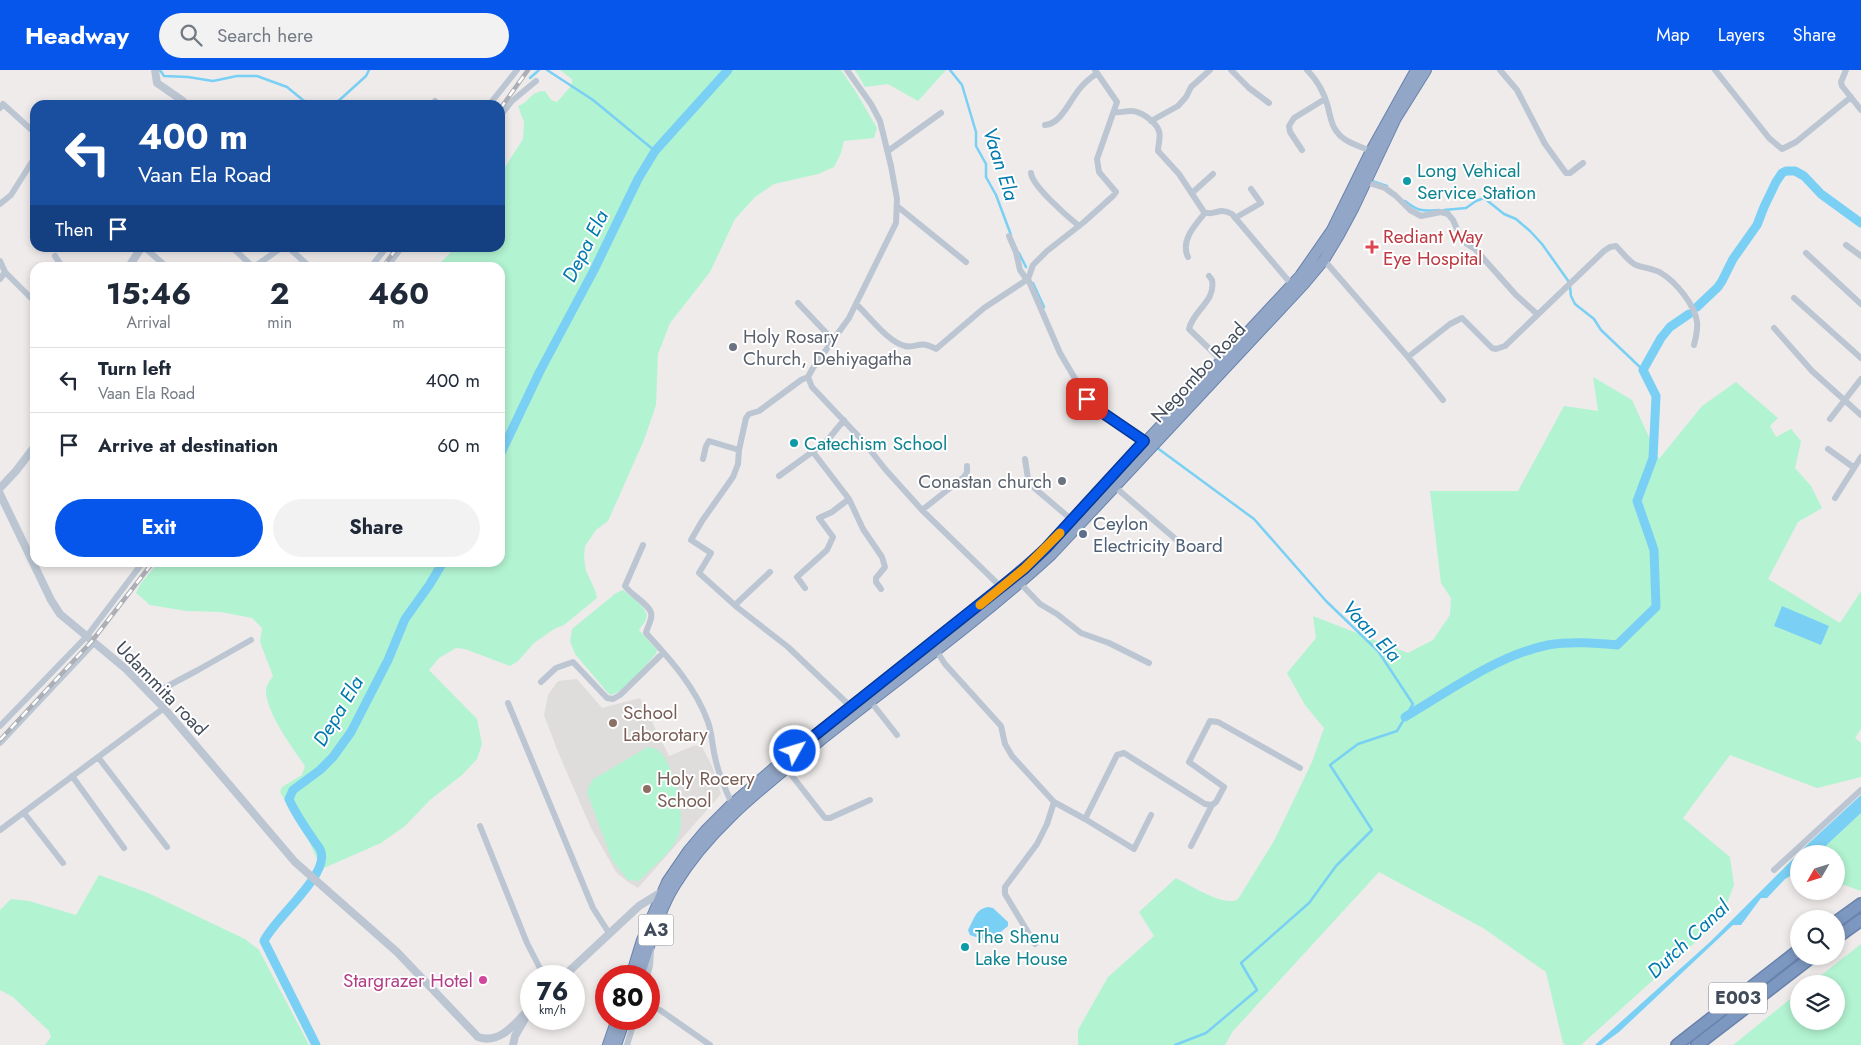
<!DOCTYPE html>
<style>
:root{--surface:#fff;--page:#f2f2f3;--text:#1f2937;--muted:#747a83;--line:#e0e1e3;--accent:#0656ec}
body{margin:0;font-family:Jost,sans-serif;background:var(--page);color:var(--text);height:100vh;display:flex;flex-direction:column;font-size:19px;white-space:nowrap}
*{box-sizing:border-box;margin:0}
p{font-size:16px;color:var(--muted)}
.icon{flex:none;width:28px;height:28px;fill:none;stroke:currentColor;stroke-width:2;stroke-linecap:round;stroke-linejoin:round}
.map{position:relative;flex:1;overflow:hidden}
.sheet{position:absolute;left:30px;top:192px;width:475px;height:305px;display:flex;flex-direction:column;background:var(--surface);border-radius:15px;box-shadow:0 2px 8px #0003}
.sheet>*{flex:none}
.hud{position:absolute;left:30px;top:30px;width:475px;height:152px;border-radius:15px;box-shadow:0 2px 8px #0003;background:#1a4fa0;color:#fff;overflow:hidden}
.needle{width:32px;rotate:231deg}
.fabs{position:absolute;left:1790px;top:775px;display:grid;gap:10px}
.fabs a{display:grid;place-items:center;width:55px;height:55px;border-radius:50%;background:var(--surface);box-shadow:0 2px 8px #0003;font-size:25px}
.speed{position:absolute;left:520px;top:895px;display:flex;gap:10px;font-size:25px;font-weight:700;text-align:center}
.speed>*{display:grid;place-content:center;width:65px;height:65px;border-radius:50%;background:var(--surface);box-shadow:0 2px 8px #0003;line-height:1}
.speed small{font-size:12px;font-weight:400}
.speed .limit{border:8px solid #d22;background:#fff;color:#111}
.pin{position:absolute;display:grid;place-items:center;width:42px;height:42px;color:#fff;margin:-21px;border-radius:10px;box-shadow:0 2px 8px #0006}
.me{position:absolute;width:55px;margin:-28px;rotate:51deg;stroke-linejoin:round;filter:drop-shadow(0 0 4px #0008)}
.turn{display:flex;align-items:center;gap:18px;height:105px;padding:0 25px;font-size:22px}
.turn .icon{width:65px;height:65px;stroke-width:2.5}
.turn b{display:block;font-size:35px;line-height:42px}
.then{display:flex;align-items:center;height:48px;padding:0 25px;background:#0003;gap:10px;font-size:19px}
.eta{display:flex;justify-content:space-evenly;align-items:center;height:85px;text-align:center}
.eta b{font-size:30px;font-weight:700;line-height:35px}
.button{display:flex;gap:10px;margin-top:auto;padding:10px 25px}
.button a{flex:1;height:58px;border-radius:30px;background:var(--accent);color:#fff;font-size:20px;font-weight:700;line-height:58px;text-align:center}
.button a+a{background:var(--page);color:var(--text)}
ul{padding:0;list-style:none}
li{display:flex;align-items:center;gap:15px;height:65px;padding:0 25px;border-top:1px solid var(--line)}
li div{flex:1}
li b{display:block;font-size:19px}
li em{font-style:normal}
header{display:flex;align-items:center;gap:30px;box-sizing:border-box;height:70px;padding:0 25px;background:var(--accent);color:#fff}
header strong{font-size:24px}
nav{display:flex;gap:28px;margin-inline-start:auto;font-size:18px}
.search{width:350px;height:45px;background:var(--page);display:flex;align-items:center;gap:12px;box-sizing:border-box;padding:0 18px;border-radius:28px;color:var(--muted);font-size:19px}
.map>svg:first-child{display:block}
</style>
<header>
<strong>Headway</strong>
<div class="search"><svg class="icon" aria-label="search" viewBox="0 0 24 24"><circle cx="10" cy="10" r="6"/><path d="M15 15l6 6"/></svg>Search here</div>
<nav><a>Map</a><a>Layers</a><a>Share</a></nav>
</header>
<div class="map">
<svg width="1861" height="975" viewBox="0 0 1861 975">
<rect width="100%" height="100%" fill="#eeebea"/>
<!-- education -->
<path fill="#dfdcdc" d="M577,609L602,638L640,628L669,686L693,676L701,675L712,696L718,714L721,724L638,818L628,812L616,802L591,758L558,682L544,645L548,625L558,611Z"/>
<!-- green -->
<path fill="#b2f3d1" d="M560,0H841L856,22L877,58L874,68L844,71L841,83L834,97L818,104L774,114L755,127L735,149L710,202L670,253L658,284L656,335L644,370L608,451L596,460L585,476L584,488L586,501L595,520L597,528L564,555L554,559L534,573L518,591L510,596L465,579L456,578L439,588L429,600L477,649L482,674L477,689L462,705L430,730L405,756L381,773L324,798L316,787L309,771L280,722L282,717L302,705L305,696C293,679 265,641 266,620C266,615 270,611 273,606L260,572L262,558L252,548L221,542L187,541L150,535L136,523L141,513L158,493L500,492V198L436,197L455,178H500V105L523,69L524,52L518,36C529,33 530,21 545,21L551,30L557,32L572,15V9Z
M855,0H946L918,31L888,14L865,17Z
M1593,307L1632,330L1659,389L1702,336L1736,312L1778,348L1770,356L1776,367L1791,359L1801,371L1795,398L1811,416L1822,438L1798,452L1768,509L1840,553L1861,521V659L1855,668L1861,673V707L1817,718L1730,685L1683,748L1730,787L1734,815L1721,849L1581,975H1566L1563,973L1546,902L1483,858L1379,802L1233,961L1225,975H1078V960L1108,907L1154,866L1139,842L1176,808C1190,815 1225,838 1238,829L1274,771L1312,692L1324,658L1305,635L1287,603L1316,568L1313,546L1408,583L1433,570L1450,545L1451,528L1441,513L1430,421H1518L1564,336L1598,341Z
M623,520C630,526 650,538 646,549C645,553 641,556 639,560L657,580L656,584C644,596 626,621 611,625L608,623L575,584L570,571L572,559L616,523Z
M648,677C651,678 653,678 656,679C673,687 686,747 679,764C672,783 652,797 639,811L628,810L612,790L587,722L592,710Z
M1861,743V821L1836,812V784H1817Z
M99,805L148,823L245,869L259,880L309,975H45L51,967L49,961L13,927L0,920V840L11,829L29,831L76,845Z
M1861,874V975H1733L1799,922V951H1836V914H1810Z"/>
<!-- water -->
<path fill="#7ad0f4" d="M1782,536L1829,556L1821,575L1774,556Z
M1861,725V743L1817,784H1799V801L1785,809L1767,828H1761L1741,855H1733L1619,962L1601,975H1595L1710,872L1810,772Z
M988,837L993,838L1008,852V856L991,870H985L970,865L968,860C974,850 975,839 988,837Z"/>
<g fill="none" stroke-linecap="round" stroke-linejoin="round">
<!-- stream -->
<path stroke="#7ad0f4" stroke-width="2.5" d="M160,0L164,6L188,7L213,11L237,6H257L287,17L309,35
M547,0L593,30L655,81
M950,0L962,15L976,62V76L986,94V107L996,125L1011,165
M530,8L539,0
M334,35L366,6L369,0
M1369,110L1387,116
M1405,131C1419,142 1422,141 1439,140
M1444,140L1466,138L1476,131L1484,128L1504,144L1516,149L1530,161L1542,174L1569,212
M1019,183L1026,197
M1033,213L1044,237
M1570,217L1571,226L1575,234L1594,249L1601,260L1643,300
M1086,322L1105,341
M1110,344L1119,351
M1156,377L1254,449L1326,531L1378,581L1413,634L1397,661L1358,674L1330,695L1372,760L1336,796L1309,833L1241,893L1257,920L1206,963L1175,975"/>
<!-- canal -->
<path stroke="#7ad0f4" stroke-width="9" d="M1697,237L1718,217L1722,211L1733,189L1757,155L1764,137L1776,112L1782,103L1786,101H1795L1804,106L1821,124L1861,153
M500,385L540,301L594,200L638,109L655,81L728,0
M1405,647C1449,621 1498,585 1548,575C1571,571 1595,573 1617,575L1656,537L1654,480L1637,431L1653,388L1656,326L1643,300L1661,268L1670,257L1689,244
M316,975L264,871C273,850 329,805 321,782C320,777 315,773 313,769C304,756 295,743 289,729L293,720L320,700L333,687L351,662L388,590L405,549L430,514L443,492"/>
<defs>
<path id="trunk" d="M631,906L642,870L667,812L689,780L705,761L732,734L781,692L977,538L1047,478L1300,206L1332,160L1371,81L1416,0
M639,906C649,878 659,840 675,815C710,757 765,716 816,674C895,611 978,552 1052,484L1304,214L1324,190L1339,165L1353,139L1396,48L1426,0
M608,975L617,949
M616,975L625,949"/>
<path id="motorway" d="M1836,852L1861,834
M1836,868L1861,850
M1677,975L1799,880
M1697,975L1813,886"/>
</defs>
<!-- trunk casing -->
<use href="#trunk" stroke="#6882ac" stroke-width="12"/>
<!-- motorway casing -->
<use href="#motorway" stroke="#6882ac" stroke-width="14"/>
<!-- minor -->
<path stroke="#bcc6d3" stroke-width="6" d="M847,0L871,34L880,51L891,96L897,129L896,153L849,248L813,298L808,307L812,317L863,371L885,399L922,440L1003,519
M1231,0L1249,18L1269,33
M1307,0C1318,11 1324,22 1328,37C1330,45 1331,55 1337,62C1344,72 1359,76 1371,81
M1500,0L1517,20L1545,74L1566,103H1570L1583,93
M1715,0L1769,68L1782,79L1796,72L1851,27
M1846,0L1841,12L1842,16L1861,40
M432,35L435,31
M489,35L517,0
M0,38L3,34L35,63
M1114,42C1120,43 1125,41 1130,41C1140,40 1156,52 1159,61C1161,67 1158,75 1158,81L1179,104L1204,142C1215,147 1218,136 1232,144L1292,215
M500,46L512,31L536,11
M1151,51L1178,36L1186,27L1191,17L1210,0
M1045,55C1062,54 1071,27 1082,16C1086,11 1092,7 1097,3
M1302,80L1290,62L1289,56L1294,48L1325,29
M888,81L941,43
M1031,103C1032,116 1068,147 1079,156
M1366,112L1385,118L1396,126L1410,140L1421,146L1441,142L1448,144L1453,150L1462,171L1475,179L1516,225L1537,244
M1192,123L1213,104
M0,134L11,125L35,87
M897,136L966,192
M1235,148L1261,133L1251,119
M1009,166L1016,182L1020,200L1027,210
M1846,175L1861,186
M145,178L168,198
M233,178L254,198
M289,178L311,198
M1806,183L1861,234
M55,186L63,198
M1188,187C1180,171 1195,155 1205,143
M1324,190L1408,287L1450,254L1462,248L1492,278L1496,279L1505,276L1604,181L1610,177L1616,176C1622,182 1629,192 1636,195C1644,198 1654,199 1661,203C1676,212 1695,235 1697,252C1698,260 1696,267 1694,275
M0,191L5,202L35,232
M254,197L281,178
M370,198L386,178
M386,198L401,178
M1209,206L1212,210C1216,232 1193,240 1189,259L1221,290
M0,209L5,202
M1028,209L1060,283L1087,329L1100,341L1144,371
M1794,228L1861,288
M798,233L834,271
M857,235C870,247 888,272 905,276C918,279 918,269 936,279L984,238L1028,209L1033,195L1047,181L1084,152L1113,126L1116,122L1099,102L1097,89L1117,32L1095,0
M1774,258L1812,301L1861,345
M1408,287L1443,330
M808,307L801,310L759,341L749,344L746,348L739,380L738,394L733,407L702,451L691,470L711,483L699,503L738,538L788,577L850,636
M1830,349L1861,309
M1828,379L1853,397
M813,382L849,429L863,459L882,487L885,497L876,508V512L881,519
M703,389L706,376L709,371L739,380
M1025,389L1028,409L1032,416L1072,450
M779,406L826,372L844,350
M1115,417L1179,472
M1835,428L1861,387
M922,440L964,407L967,402V396
M643,475L625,516C630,524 650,535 651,543C653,549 647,557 646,563C670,589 696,618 708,652C712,663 712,675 715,687C718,703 725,719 732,734
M1020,513L1040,534L1057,544L1081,563L1109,573L1149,593
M805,518L797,507L827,480L833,467L819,448L832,442L849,429
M735,535L770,502
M936,580L945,594L1001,656L1005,674L1012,686L1054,732L1085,749L1117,685L1124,683L1205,734L1212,735L1216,732L1224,717L1189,692L1210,651L1218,652L1300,698
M541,612L556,598L573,592L607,628L613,629L620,625L663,583
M151,625L198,600L251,570
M871,632L897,665
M508,633L593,838L609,863
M0,656L87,566L143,492
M0,673L94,573
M98,687L167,777
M786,698L825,748H830L870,730
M72,706L124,778
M24,743L63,793
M1085,749L1134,779L1151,745
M480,756L527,873L544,906
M0,760L164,638
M1191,776L1212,735
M1774,800L1861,720
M1035,874L1005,824V817L1037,774L1047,754L1054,732
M647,906L650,896L651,880
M649,936L660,940L710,975
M627,975L635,949"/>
<!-- tertiary -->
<path stroke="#bcc6d3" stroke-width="8" d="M155,0L157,13L183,31L185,35
M128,198L141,178
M0,418L16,401L35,376
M0,424L51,530L60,544L126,599L164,638L295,792L397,882L478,967C501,975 516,952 531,937
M564,906L639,836L665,820
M513,975L515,966L526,947"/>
<!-- trunk -->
<use href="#trunk" stroke="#92a7c7" stroke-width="10"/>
<!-- motorway -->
<use href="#motorway" stroke="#7c97c0" stroke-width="11"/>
<defs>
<path id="rail" d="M500,39L528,0
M382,198L397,178
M0,670L92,571L153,492"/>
</defs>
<!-- rail casing -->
<use href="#rail" stroke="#acafb6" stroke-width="4.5"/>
<!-- rail -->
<use href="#rail" stroke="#fff" stroke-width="2.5" stroke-dasharray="8" stroke-linecap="butt"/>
</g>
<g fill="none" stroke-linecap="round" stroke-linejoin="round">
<defs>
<path id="route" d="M795,681L1025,498L1046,478L1144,371L1100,341L1087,329"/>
</defs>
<!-- route casing -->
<use href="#route" stroke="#043899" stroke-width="12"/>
<!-- route -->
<use href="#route" stroke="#0656ec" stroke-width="9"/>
<!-- slow -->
<path stroke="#f59e0b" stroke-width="9" d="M980,535L1025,498L1060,463"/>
</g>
<!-- markers -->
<g fill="#0f9aa8" stroke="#fff" stroke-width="2">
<circle cx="1407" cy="111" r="5"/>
<circle cx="794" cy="373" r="5"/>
<circle cx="965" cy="877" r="5"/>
</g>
<path fill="#e0444e" stroke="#fff" stroke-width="2" d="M1369.5 169.5h5v5h5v5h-5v5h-5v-5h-5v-5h5z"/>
<g fill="#6b7280" stroke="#fff" stroke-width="2">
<circle cx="733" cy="277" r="5"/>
<circle cx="1062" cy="411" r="5"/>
</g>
<circle fill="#5c6f8a" stroke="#fff" stroke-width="2" cx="1083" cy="464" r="5"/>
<g fill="#8d6e63" stroke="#fff" stroke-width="2">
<circle cx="613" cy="653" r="5"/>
<circle cx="647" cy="719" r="5"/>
</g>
<circle fill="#d1479c" stroke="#fff" stroke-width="2" cx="483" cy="910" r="5"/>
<g text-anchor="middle" stroke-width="4" stroke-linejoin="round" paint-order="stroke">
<!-- shield labels -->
<g fill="#fff" stroke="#7b828c" stroke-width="1">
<rect x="638.5" y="844.5" width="35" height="31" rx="4"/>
<rect x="1709" y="912.5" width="58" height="31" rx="4"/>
</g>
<g font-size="18" font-weight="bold" fill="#424c5a">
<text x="656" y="866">A3</text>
<text x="1738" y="934">E003</text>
</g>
<!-- culture labels -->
<g font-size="19" fill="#0d838f" stroke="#fff" text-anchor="start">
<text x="1417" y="107">Long Vehical<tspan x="1417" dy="22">Service Station</tspan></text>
<text x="804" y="380">Catechism School</text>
<text x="975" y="873">The Shenu<tspan x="975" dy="22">Lake House</tspan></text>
</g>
<!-- health labels -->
<g font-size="19" fill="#be3a42" stroke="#fff" text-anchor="start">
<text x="1383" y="173">Rediant Way<tspan x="1383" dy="22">Eye Hospital</tspan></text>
</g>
<!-- worship labels -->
<g font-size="19" fill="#5b616d" stroke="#fff" text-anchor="start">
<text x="743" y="273">Holy Rosary<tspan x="743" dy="22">Church, Dehiyagatha</tspan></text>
<text x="1052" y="418" text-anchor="end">Conastan church</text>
</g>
<!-- street labels -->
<g font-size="19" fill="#424c5a" stroke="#fff">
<text transform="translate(1198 302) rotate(-47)" y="7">Negombo Road</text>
<text transform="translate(162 618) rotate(46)" y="7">Udammita road</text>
</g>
<!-- service labels -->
<g font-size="19" fill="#4e5e75" stroke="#fff" text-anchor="start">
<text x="1093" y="460">Ceylon<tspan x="1093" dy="22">Electricity Board</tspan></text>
</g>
<!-- education labels -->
<g font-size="19" fill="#785e54" stroke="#fff" text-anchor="start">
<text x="623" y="649">School<tspan x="623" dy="22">Laborotary</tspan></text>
<text x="657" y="715">Holy Rocery<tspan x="657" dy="22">School</tspan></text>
</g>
<!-- hotel labels -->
<g font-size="19" fill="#b23c85" stroke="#fff" text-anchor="end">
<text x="473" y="917">Stargrazer Hotel</text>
</g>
<!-- water labels -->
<g font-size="20" font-style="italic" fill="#007aaf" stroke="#fff">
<text transform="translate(1001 94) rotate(72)" y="7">Vaan Ela</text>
<text transform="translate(585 176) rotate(-63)" y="7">Depa Ela</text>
<text transform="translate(1372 561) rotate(47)" y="7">Vaan Ela</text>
<text transform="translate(338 641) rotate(-59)" y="7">Depa Ela</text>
<text transform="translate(1688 869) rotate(-43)" y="7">Dutch Canal</text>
</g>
</g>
</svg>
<div class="fabs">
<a><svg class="needle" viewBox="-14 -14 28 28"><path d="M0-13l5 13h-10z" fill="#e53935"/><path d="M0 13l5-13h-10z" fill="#747a83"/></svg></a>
<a><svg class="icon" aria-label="search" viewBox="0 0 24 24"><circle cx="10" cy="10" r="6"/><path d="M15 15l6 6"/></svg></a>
<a><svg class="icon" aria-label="layers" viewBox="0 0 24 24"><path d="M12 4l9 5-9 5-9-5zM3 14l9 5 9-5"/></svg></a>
</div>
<div class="speed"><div>76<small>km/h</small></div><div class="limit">80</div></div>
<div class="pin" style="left:1087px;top:329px;background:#d93025"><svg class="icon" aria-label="arrive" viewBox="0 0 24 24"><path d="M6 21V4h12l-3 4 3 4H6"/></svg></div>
<svg class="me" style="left:795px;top:681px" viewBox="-20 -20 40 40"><circle r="17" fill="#0656ec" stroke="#fff" stroke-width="3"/><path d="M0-11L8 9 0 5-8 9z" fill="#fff"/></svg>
<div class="hud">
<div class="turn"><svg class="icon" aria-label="left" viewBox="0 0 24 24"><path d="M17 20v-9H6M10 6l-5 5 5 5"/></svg><div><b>400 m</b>Vaan Ela Road</div></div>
<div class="then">Then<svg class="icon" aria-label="arrive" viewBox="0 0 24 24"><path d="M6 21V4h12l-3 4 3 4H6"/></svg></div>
</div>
<section class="sheet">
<div class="eta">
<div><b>15:46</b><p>Arrival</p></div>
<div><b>2</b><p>min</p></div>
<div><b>460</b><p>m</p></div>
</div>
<ul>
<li><svg class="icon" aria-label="left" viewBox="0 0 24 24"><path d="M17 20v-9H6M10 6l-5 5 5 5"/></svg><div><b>Turn left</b><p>Vaan Ela Road</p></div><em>400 m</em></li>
<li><svg class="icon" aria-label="arrive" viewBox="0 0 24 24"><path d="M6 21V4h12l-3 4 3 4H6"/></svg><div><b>Arrive at destination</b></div><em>60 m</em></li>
</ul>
<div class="button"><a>Exit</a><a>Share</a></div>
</section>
</div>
